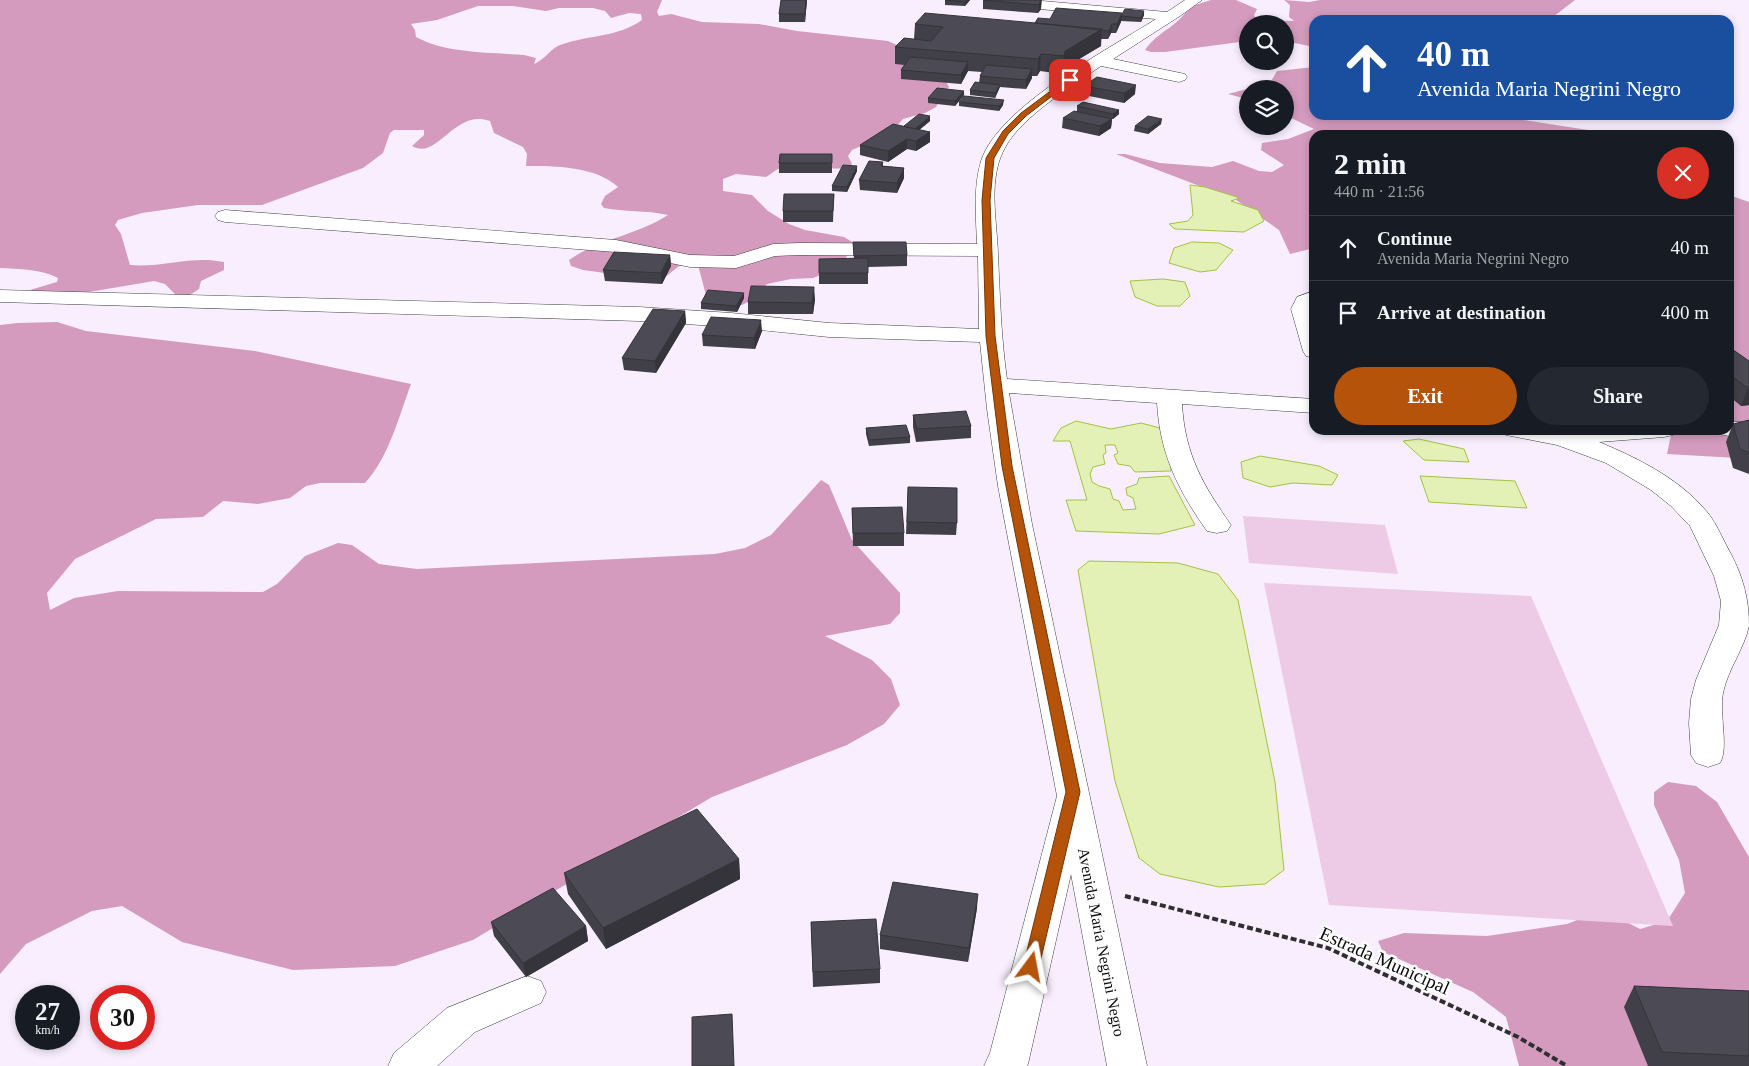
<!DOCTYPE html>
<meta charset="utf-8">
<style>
:root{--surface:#171b24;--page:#242831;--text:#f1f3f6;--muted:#9ea1a6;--line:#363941;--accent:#b45309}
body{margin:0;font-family:Georgia,serif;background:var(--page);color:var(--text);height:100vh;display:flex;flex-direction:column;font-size:19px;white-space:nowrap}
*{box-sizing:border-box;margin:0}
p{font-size:16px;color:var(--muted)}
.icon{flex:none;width:28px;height:28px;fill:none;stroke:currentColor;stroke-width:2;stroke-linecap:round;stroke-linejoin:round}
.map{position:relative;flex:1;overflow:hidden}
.panel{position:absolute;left:1309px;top:130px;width:425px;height:305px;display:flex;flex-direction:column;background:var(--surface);border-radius:15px;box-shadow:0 2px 8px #0003}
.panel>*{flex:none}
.hud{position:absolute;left:1309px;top:15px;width:425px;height:105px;border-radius:15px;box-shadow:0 2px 8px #0003;background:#1a4fa0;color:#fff;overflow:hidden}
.buttons{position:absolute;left:1239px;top:15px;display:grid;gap:10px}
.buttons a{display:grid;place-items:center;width:55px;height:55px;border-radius:50%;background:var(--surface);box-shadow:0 2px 8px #0003;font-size:25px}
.speed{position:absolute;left:15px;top:985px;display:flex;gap:10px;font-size:25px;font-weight:700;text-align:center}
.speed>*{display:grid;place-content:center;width:65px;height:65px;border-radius:50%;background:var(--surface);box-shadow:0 2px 8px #0003;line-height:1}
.speed small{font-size:12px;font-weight:400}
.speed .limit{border:8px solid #d22;background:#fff;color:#111}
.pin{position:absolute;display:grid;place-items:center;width:42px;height:42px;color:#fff;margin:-21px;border-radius:10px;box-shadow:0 2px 8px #0006}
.me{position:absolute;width:55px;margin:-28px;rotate:13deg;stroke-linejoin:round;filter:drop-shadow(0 0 4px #0008)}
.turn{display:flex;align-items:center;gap:18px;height:105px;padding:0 25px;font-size:22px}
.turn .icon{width:65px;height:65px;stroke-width:2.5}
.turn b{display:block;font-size:35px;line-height:42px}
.round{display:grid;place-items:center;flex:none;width:52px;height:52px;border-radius:26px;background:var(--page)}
.headline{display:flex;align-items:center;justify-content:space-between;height:85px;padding:0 25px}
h1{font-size:30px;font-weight:700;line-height:38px}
.action{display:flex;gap:10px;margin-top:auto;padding:10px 25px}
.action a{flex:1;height:58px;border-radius:30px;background:var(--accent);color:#fff;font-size:20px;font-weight:700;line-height:58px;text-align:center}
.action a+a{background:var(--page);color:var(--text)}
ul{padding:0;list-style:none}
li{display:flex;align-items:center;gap:15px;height:65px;padding:0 25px;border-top:1px solid var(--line)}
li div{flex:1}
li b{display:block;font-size:19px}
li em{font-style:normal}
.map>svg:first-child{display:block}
</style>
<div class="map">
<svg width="1749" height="1066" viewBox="0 0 1749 1066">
<rect width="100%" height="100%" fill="#f8eefe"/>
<!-- forest -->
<path fill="#d49bbe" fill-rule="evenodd" d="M0,0H662L657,12L659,16L671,14L702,22L759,24L797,31L888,41L906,49L943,75L949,87L936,107L925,113L903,119L890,134L852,150L848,156L852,164L849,168C828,171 800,161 780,168C775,170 770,175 766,177L736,174L723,179V191L752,195L768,211L789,224L805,230L844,237L854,243L841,267L813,278L791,279L767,284L756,298L742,305H724L707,299L698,265L679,266L664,278L656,280L583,270L571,266L569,260C599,239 637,235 668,215C646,210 625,212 604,208L601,204L605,196L618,187C595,166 555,166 526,166L527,154L523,147L494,133L490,121C454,108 438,161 412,146L424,135V130H394L390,133L383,153L363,168L262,205H198L142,213L118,220L115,225L121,234L130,265C162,268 192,255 224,262V270L201,281L199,289L187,297H178L165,284L154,281L89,292L39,294L30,290L57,282L58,278C41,269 19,269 0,268ZM478,6H513L546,11L559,8H593L605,11L611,18L629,13L641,14L642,20C618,37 590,35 563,44C551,47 545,60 534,64L536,58L524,55C489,52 448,54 416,37L415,30L411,24L437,20Z
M1211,0H1236L1257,9L1254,15L1257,20L1294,21L1289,17L1290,5L1284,0L1309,2L1320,0H1575L1549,20H1314V50L1309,46L1285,41V24H1248L1247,41L1165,52H1151L1145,50C1158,31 1178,27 1189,7Z
M1314,67V115H1491L1620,135H1314V248L1290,254L1279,230L1236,200L1116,154H1125L1160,163L1212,167L1233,161L1259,171L1272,172L1284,165L1261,150L1262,143L1288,139L1314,129L1285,115V89H1248L1247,99L1228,94L1270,83L1277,71Z
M1729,195L1749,202V363L1729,355Z
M57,322L86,331L255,351L411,384C399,416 389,457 365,483H320L306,486L290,498L258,504L223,501L203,517L156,519L75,559L47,593L50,610L74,598L118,591L263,592L277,584L305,556L338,543L352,545L379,564L417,569L715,554L745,548L771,535L821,480L829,485L852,540L900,593V613L890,624L825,636L872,660L891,679L900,705L884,724L847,745L712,797L473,940L395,966L293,970L182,942L122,906L92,911L26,944L0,974V325L17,323Z
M1729,389L1749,402V456L1737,458L1667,454L1672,430H1729Z
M1668,782L1696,786L1717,802L1749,857V1066H1519L1506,1017L1473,992L1383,952L1378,941L1404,933L1487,936L1567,924L1603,910L1640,929L1667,921L1685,893L1679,860L1654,805V792Z"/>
<!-- pitch -->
<path fill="#edcbe7" d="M1243,516L1385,525L1398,574L1249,563Z
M1264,583L1531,596L1673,926L1329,905Z"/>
<!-- water -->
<path fill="#e4f1b6" stroke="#a4c243" d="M1190,185L1205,187L1240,198L1231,201L1258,210L1264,221L1244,232L1175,229L1169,224L1188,221L1193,215Z
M1192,242L1219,243L1233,250L1216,270L1200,272L1169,263L1174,248Z
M1163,279L1185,282L1190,296L1180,306H1157L1135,297L1130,281Z
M1076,421L1111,429L1141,423L1160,428L1168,438L1171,471L1135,472L1130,466L1118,464L1114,455L1118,453L1115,445H1105L1106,453L1103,455L1105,464L1093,467L1090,474L1092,482L1099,486L1110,489L1113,499L1119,501L1123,510L1136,509L1133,498L1127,495L1126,488L1137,484L1139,478L1169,476L1195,525L1159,534L1076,531L1066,500H1087L1070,441H1053L1061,428Z
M1419,439L1464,449L1469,462L1424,460L1403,441Z
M1260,456L1319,466L1338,475L1332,485L1293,483L1270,487L1243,478L1241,462Z
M1420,476L1515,481L1527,508L1429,502Z
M1089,561L1178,563L1218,574L1238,600L1275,782L1284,870L1265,884L1219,887L1160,874L1139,858L1115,781L1078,570Z"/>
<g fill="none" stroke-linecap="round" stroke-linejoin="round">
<defs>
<path id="minor" d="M1010,0H1031L1167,12L1185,0H1202L1180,16L1113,59L1185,74L1187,77L1185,80L1179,82L1101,66C1073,85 1022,117 1006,146C987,178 997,219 998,254C1000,296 1001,337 1007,379L1314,399V413L1182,404C1185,455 1203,485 1231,525L1227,531L1217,533L1207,531C1178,490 1160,454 1157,403L1009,393L1032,524L1147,1066H1107L1071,874L1028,1064L1027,1066H984L990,1053L1057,796L998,486L987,409L980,342L829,337L731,327L639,321L0,302V290L639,307L731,313L829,323L979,329L978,256L799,255L775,256L736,268L690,267L616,252L225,222L218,220L215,216L218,212L225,210L616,240L690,255L734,256L773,244L799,243L977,244C976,216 973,188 981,161C998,107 1109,49 1156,19L1015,7L1010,6L1008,3Z
M1314,291V358L1306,356L1303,351L1291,309L1297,297Z
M1729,422H1749V436H1729L1720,434L1717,430H1729Z
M1503,430H1556L1571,434L1587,430H1676L1673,435L1664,437L1599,442C1640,459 1684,481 1711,517C1719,529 1724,542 1731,554C1743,577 1749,599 1749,626C1744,649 1728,669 1723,693C1719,714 1729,748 1720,763L1708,767L1696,763L1691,755L1689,723L1691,699L1696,680L1719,625L1721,601L1714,576L1690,526L1671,506L1651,490L1606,463L1557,445L1506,435Z
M527,976L541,981L546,992L541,1003L475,1032L437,1066H388L394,1053L447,1008Z"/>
</defs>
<!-- minor casing -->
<use href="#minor" stroke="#404040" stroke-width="1"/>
<!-- path -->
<path stroke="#2f2f2f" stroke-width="4" stroke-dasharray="6 3" stroke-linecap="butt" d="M1125,896L1328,948L1518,1037L1567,1066"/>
<!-- minor -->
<use href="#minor" fill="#fff" fill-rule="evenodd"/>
</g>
<!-- wall -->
<path fill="#414048" d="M807,0L805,22H779V14Z
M945,0H970L965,6L945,5Z
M983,0H1042L1041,9L1038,13L983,9Z
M1144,11V15L1141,22L1121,21L1116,33H1111L1108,39H1101V46L1064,68L1062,74L1040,71L1037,76H1032V78L1026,89L1000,87L999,89L995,98L970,95V90L979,83L980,76L982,72L968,71L961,84L901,79V70L905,65L895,64V47L914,39L915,24L1035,23L1050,19L1122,16Z
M1084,86L1135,94L1124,103L1084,95Z
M964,91V95L955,106L928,103V98Z
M959,102L1003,105L999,111L959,106Z
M1077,106L1119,110V114L1113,119H1112L1111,128L1099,136L1062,128L1063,118L1077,111Z
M930,121L919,130L930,132V142L916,151L907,149L888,162L860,155V145L904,126Z
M1161,124L1148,134L1134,131L1135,126Z
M832,154V173H779V163Z
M883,162V166L904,168V178L897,193L860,190L859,180Z
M857,171L847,192L832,191V186Z
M834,194L833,222H783V211Z
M853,242L907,255V266L868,267V284H819V273L854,259Z
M670,255L671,266L662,284L605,281L603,270Z
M744,298L737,312L701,309V303Z
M815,299L813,314H748V302Z
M685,311L686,323L656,373L624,370L622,358Z
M762,331L755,349L703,346L702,335Z
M1729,347L1749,361V405L1741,406L1729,396Z
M913,415L971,426V438L916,442L913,427Z
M1749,420V474L1733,468L1726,442L1733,424Z
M866,428L910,437V443L869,446L866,434Z
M908,487L957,523L956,535L906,534Z
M852,508L904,533V546H853Z
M739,859L740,879L606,949L568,894L564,873Z
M977,908L968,962L880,949V935Z
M491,922L586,926L588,941L526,977L494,936Z
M811,922L880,969V983L813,987Z
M1634,986L1749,991V1066H1648L1624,1007Z"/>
<!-- shaded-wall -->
<path fill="#35343b" d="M806,0H807L805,22V14Z
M967,0H970L965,6V2Z
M1041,0V9L1038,13L1039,5Z
M1144,11V15L1141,22V18Z
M1122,13L1121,22L1116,33L1117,24Z
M1112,24L1111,33L1108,39L1109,31Z
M1102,29L1101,46L1064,68L1062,74L1064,56L1065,51Z
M1041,54L1040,71L1037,76L1038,59Z
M968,62V71L961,84V75Z
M1032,69V78L1026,89V80Z
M1000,85L999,89L995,98V93Z
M1136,85L1135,94L1124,103V93Z
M964,91V95L955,106V101Z
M1004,100L1003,105L999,111V106Z
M1119,110V114L1113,119V114Z
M930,116V121L912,136V131Z
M1112,119L1111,128L1099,136L1100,126Z
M1162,119L1161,124L1148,134V129Z
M930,132V142L916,151V141Z
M907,139V149L888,162V151Z
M857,166V171L847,192V187Z
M904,168V178L897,193V183Z
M670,255L671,266L662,284L661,273Z
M814,287L815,299L813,314L812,303Z
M744,293V298L737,312L736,306Z
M685,311L686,323L656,373L655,361Z
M761,320L762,331L755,349L754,338Z
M1748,388H1749V405L1741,406Z
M739,859L740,879L606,949L603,928Z
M978,894L977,908L968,962L969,948Z
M586,926L588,941L526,977L523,963Z"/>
<!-- building -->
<path fill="#4c4a54" stroke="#35343b" d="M781,0H806L805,14H779Z
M945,0H967L965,2Z
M983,0H1041L1039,5Z
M1056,8L1122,13L1117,24H1112L1109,31L1035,23L1038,18L1050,19Z
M1125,9L1144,11L1141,18L1121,16Z
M925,13L1102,29L1065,51L1064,56L1041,54L1038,59L895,47L904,38L931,41L943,27L915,24Z
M910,57L968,62L961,75L901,70Z
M986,65L1032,69L1026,80L980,76Z
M1097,77L1136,85L1124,93L1084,86Z
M975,82L1000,85L995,93L970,90Z
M937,88L964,91L955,101L928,98Z
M964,96L1004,100L999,106L959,102Z
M1083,102L1119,110L1113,114L1077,106Z
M1074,111L1112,119L1100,126L1063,118Z
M919,114L930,116L915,129L904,126Z
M1148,116L1162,119L1148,129L1135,126Z
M893,124L930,132L916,141L907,139L888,151L860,145Z
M780,154H832V163H779Z
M869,161L883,162L881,166L904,168L897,183L859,180Z
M843,165L857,166L847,187L832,186Z
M784,194H834L833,211H783Z
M853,242H906L907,255L854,256Z
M614,252L670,255L661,273L603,270Z
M868,258V273H819V259Z
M751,286L814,287L812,303L748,302Z
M708,290L744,293L736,306L701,303Z
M653,309L685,311L655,361L622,358Z
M711,317L761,320L754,338L702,335Z
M1729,347L1749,361V388H1748L1729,374Z
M966,411L971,426L917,429L913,415Z
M1749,420V453L1740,449L1733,424Z
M906,425L910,437L869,440L866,428Z
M908,487L957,488V523L907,522Z
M902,507L904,533H853L852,508Z
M697,809L739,859L603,928L564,873Z
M893,882L978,894L969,948L880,935Z
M553,888L586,926L523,963L491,922Z
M876,919L880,969L813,972L811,922Z
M1634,986L1749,991V1056L1662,1052Z
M732,1014L734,1066H692V1017Z"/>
<!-- route -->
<path fill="#b45309" stroke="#753606" d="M1068,78L1073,80L1026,116L1008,134L994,158L990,200L995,336L1012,466L1080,792L1039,967L1037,972L1031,973L1026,972L1023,967L1066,792L1002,466L986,336L982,200L986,158L1003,131L1021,113Z"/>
<g text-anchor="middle" stroke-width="5" stroke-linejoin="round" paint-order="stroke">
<!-- street labels -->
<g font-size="16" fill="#0d0d0d" stroke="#fff">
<text transform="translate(1102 942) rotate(79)" y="6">Avenida Maria Negrini Negro</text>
</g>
<!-- near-street labels -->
<g font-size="19" fill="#0d0d0d" stroke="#fff">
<text transform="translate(1385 960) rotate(24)" y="7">Estrada Municipal</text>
</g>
</g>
</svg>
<div class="buttons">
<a><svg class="icon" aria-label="search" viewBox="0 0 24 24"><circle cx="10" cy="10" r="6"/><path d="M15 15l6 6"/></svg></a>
<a><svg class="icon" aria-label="layers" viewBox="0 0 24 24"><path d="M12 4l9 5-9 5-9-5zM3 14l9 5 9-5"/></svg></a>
</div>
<div class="speed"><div>27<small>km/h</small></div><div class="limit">30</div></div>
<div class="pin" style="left:1070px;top:80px;background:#d93025"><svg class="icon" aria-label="arrive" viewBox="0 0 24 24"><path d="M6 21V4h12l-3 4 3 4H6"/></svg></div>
<svg class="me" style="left:1031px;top:967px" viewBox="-20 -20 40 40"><path d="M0-17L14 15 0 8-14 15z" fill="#b45309" stroke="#fff" stroke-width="4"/></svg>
<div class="hud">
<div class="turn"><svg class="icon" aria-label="ahead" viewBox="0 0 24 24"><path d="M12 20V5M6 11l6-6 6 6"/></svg><div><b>40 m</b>Avenida Maria Negrini Negro</div></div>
</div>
<section class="panel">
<div class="headline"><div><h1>2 min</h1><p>440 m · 21:56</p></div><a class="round" style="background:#d93025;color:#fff"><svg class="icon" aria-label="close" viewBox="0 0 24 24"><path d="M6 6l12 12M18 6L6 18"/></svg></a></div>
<ul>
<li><svg class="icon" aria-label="ahead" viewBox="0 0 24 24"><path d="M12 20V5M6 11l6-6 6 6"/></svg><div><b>Continue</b><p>Avenida Maria Negrini Negro</p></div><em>40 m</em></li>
<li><svg class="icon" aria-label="arrive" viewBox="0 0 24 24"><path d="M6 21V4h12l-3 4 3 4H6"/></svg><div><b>Arrive at destination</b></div><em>400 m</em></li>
</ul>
<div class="action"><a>Exit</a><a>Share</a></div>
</section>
</div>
